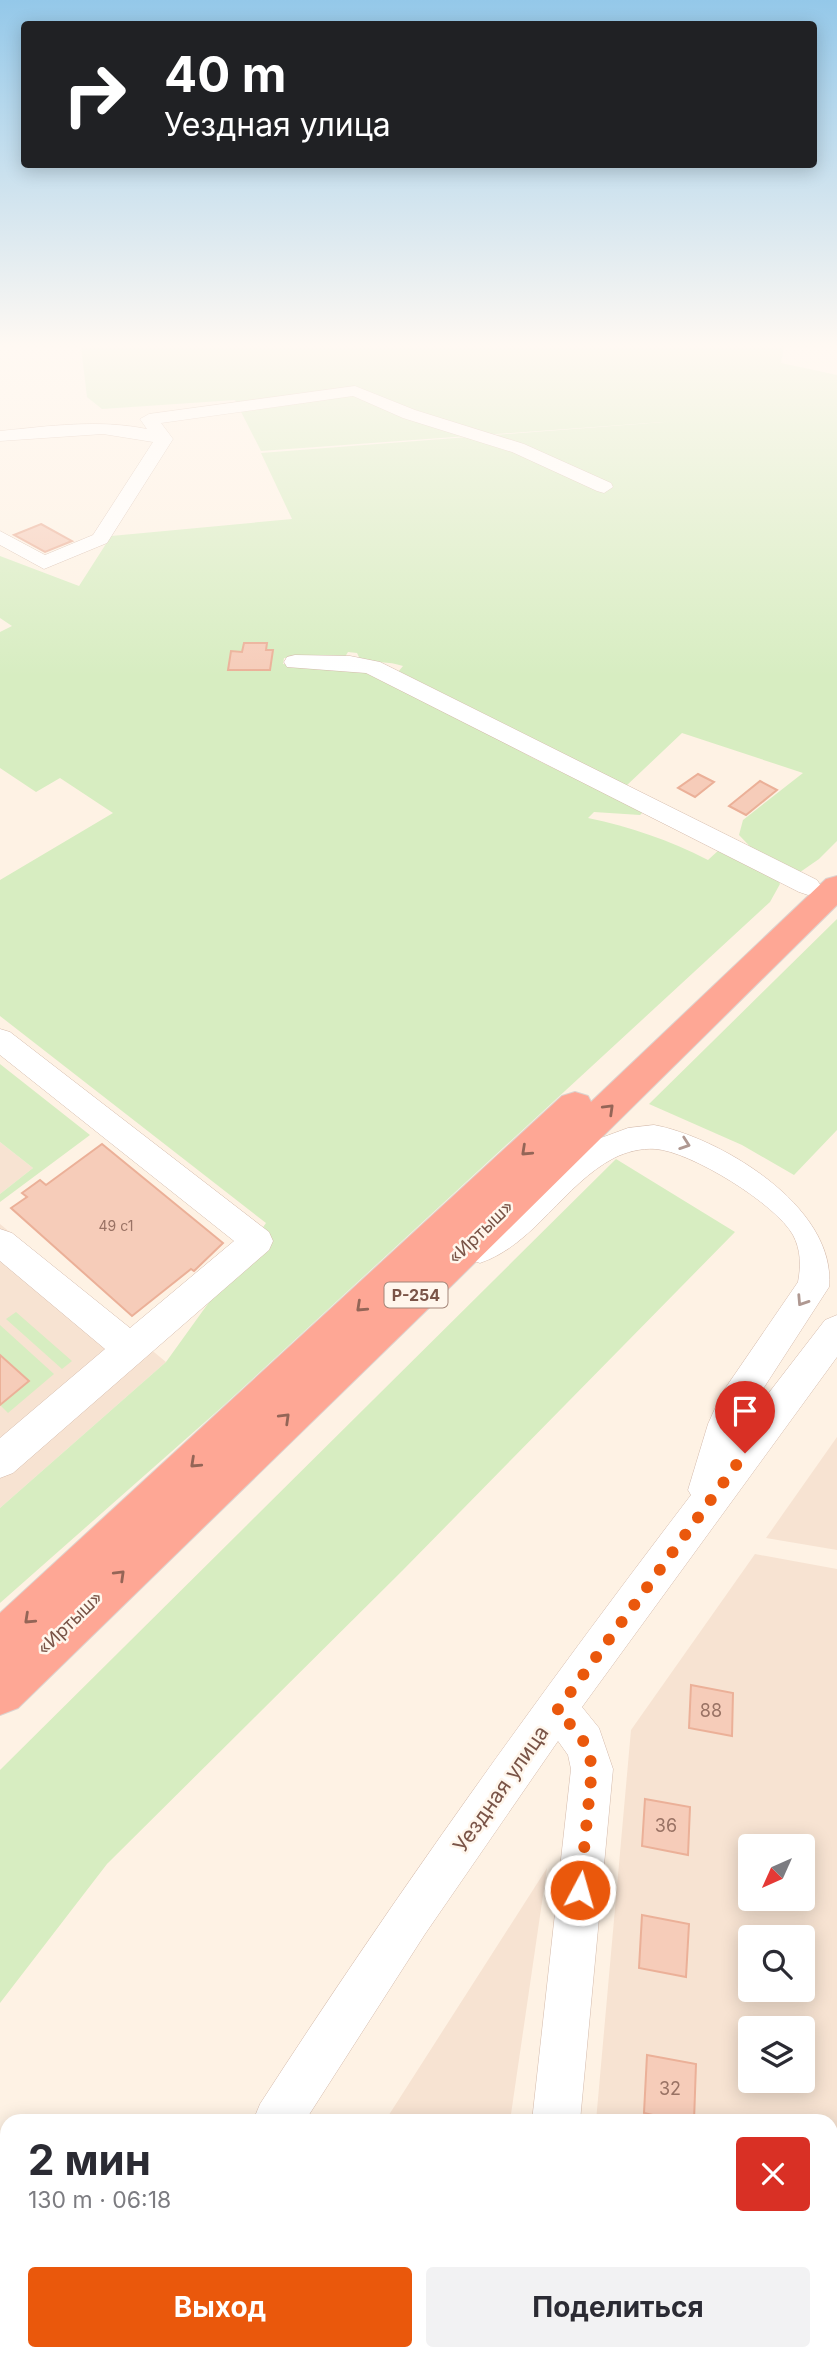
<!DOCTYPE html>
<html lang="ru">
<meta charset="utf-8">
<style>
:root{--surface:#fff;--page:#f2f2f3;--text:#2b2b33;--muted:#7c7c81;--accent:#ea580c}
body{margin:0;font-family:Inter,sans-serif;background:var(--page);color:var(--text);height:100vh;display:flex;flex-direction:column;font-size:26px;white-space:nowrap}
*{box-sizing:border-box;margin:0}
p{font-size:23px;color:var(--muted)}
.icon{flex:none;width:38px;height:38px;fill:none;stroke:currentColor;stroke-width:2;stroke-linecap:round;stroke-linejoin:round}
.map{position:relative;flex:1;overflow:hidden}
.sheet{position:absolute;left:0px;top:2114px;width:838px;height:247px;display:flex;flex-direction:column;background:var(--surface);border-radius:21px 21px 0 0;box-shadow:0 4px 18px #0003}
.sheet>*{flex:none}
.guide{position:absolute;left:21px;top:21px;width:796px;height:147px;border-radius:7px;box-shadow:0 4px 18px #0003;background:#202124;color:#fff;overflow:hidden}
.needle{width:46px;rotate:225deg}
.fabs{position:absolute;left:738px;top:1834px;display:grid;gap:14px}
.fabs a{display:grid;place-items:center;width:77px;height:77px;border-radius:7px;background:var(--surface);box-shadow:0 4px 18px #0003;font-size:35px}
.pin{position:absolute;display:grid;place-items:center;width:60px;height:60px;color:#fff;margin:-72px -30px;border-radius:50% 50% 50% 0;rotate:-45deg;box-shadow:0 0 7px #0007}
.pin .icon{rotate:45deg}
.me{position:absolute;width:77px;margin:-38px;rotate:6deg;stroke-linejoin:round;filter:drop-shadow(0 0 5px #0008)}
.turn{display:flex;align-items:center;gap:24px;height:147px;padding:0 28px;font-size:32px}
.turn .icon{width:91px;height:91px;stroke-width:2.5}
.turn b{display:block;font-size:49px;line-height:60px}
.round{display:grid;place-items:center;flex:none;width:74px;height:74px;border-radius:7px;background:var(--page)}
.head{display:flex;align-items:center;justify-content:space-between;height:119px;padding:0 28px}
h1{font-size:42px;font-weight:700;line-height:52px}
.cta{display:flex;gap:14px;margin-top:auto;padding:14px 28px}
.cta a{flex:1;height:80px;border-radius:7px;background:var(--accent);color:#fff;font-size:28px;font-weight:700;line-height:80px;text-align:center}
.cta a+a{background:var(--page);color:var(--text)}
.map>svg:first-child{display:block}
</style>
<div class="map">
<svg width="837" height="2360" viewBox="0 0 837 2360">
<rect width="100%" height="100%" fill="#fef2e4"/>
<!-- residential -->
<path fill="#f7e3d2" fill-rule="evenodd" d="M0,1142L33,1168L0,1194Z
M0,1224L166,1362L0,1508Z
M837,1437V1550L766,1538Z
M755,1554L837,1569V2348L831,2346V2121H596L631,1730ZM751,1846H803V1899H751ZM751,1937H803V1990H751ZM751,2028H803V2081H751Z
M547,1868L510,2121H385Z
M248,2354H485V2360H244Z
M579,2354H706L731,2360H579Z"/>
<!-- green -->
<path fill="#d7edc1" d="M81,347H784L781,363L837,375V841L819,859L793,877L763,860L739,835L743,820L803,773L682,733L625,787L398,672L403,666C388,661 375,663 360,659L357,653L348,652L345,657L284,658L283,664L332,665L380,675L533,758L643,812L640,815L594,812L588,818C631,827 669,840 708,860L720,849L774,874L780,884L770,902L222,1407L0,1603V1508L166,1362L266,1223L0,1016V880L113,813L60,778L36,792L0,768V632L12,626L0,618V556L79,586L111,536L292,519L261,453L677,421L261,451L235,400L102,409L87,397Z
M837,919V1130L794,1175L742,1145L649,1104Z
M0,1064L90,1135L0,1202V1194L33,1168L0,1142Z
M616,1159L735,1232L403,1570L107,1864L0,2003V1770Z
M16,1312L72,1361L62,1369L6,1319Z
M0,1325L54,1374L8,1413L0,1405L28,1381L0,1355Z"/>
<!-- building -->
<path fill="#f6ccb9" stroke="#ebb098" stroke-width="2" d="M41,524L72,541L45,552L14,535Z
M244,643H267L266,650H273L270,670H228L231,651L242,652Z
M698,774L714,782L695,797L678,788Z
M760,781L777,790L746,815L729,806Z
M102,1144L223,1243L194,1271L191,1269L132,1316L11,1208L27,1197L22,1193L40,1180L46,1185Z
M0,1355L29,1381L0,1405Z
M691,1685L733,1693L732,1736L689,1728Z
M645,1799L690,1807L688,1855L642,1846Z
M642,1915L689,1924L686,1977L639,1968Z
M647,2055L696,2064L694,2121H679L644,2113Z"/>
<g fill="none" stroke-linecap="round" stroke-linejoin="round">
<defs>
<path id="minor" d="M355,386L415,410L524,444L611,483L613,487L604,493L597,491L512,452L403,418L353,396L161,423L173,439L107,543L44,569L0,545V531L45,555L93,535L153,442L103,434L0,441V431C49,426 99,419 147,429L140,419L149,414Z
M295,655L350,656L380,662L817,880L821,886L817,892L808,895L799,892L366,673L287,667L284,662L287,657Z
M0,1029L10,1032L269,1232L273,1241L269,1250L13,1473L0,1478V1438L105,1349L0,1261V1229L12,1233L130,1328L234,1241L0,1055Z
M654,1125C716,1136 837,1205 829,1287L761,1392L744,1425L825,1320L837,1315V1357L582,1707L599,1728L613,1769L580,2121H532L571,1769L568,1755L558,1741L425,1934L305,2121H253L260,2104C395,1895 540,1693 691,1495L688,1490L708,1424L722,1393L798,1282C801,1266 801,1250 793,1235C776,1204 690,1151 655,1149C641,1148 626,1152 614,1158C564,1184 534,1245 480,1263L468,1259L464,1250L468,1241L505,1213L562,1162L590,1142L628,1128Z
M107,2354H161L159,2360H105Z
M505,2354H557V2360H505Z"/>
<path id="highway" d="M837,876V905L438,1299L18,1708L0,1715V1613L562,1096L575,1092L588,1096L591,1102L826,879Z"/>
</defs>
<!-- minor casing -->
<use href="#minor" stroke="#d4baab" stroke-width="1"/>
<!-- highway casing -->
<use href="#highway" stroke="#dcd3cf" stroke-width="2"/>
<!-- minor -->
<use href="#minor" fill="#fff" fill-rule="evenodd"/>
<!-- highway -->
<use href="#highway" fill="#fea795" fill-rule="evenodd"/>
</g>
<!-- one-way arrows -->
<defs><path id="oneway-chevron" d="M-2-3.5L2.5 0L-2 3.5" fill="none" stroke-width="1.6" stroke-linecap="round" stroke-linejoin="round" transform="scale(1.75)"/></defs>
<g stroke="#946557">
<use href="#oneway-chevron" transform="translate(609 1109) rotate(-44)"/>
<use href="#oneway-chevron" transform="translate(526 1151) rotate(137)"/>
<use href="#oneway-chevron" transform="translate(361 1307) rotate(137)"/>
<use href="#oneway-chevron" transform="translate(285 1418) rotate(-44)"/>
<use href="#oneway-chevron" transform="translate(195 1463) rotate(137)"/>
<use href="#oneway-chevron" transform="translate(120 1575) rotate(-44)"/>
<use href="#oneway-chevron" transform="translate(29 1619) rotate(137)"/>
</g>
<g stroke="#af9891">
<use href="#oneway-chevron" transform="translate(685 1144) rotate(19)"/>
<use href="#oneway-chevron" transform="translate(802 1301) rotate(123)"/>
</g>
<!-- sky -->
<linearGradient id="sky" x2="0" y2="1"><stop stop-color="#94c8e9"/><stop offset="0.51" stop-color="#fff9f3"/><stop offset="1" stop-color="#fff9f3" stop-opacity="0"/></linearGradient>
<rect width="837" height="677" fill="url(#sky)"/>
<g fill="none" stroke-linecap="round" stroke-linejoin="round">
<!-- route -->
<path stroke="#ea580c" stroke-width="12" stroke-dasharray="0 21.6" d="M580,1890L592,1769C588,1741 577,1729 556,1712L745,1453"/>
</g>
<g text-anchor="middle" stroke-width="5" stroke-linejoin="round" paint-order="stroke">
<!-- number labels -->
<g font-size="14" fill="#997264">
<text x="116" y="1231">49 с1</text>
</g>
<!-- shield labels -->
<rect fill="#fff6ec" stroke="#a28578" stroke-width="2" x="384.5" y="1282.5" width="63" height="25" rx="5"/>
<g font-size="16" font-weight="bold" fill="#7a5447">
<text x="416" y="1301">Р-254</text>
</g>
<!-- street labels -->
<g font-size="18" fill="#7a5447" stroke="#fff6ec">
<text transform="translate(481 1232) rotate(-44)" y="6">«Иртыш»</text>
<text transform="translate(70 1623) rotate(-44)" y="6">«Иртыш»</text>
</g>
<!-- near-number labels -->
<g font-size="18" fill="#997264">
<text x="711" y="1717">88</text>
<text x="666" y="1832">36</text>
<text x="670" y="2095">32</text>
</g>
<!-- near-street labels -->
<g font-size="21" fill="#7a5447" stroke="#fff6ec">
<text transform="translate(501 1789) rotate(-55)" y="7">Уездная улица</text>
</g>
</g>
</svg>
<div class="fabs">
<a><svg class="needle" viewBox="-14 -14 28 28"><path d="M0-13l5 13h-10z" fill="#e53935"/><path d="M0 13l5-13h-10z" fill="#7c7c81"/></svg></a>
<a><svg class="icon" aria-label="search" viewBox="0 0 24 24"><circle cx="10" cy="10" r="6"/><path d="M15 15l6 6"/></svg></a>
<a><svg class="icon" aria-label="layers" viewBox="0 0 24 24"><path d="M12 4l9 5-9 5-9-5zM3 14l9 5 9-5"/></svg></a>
</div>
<div class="pin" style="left:745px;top:1453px;background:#d93025"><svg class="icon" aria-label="arrive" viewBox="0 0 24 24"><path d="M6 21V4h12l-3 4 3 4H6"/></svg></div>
<svg class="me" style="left:580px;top:1890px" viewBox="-20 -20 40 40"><circle r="17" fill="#ea580c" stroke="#fff" stroke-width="3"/><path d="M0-11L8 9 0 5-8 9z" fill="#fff"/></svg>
<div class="guide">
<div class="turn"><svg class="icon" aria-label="right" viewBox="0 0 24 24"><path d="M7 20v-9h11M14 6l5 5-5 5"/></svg><div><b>40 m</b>Уездная улица</div></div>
</div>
<section class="sheet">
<div class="head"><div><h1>2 мин</h1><p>130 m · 06:18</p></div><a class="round" style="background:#d93025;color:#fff"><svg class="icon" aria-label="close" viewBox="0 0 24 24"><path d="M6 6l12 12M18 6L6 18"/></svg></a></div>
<div class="cta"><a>Выход</a><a>Поделиться</a></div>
</section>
</div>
